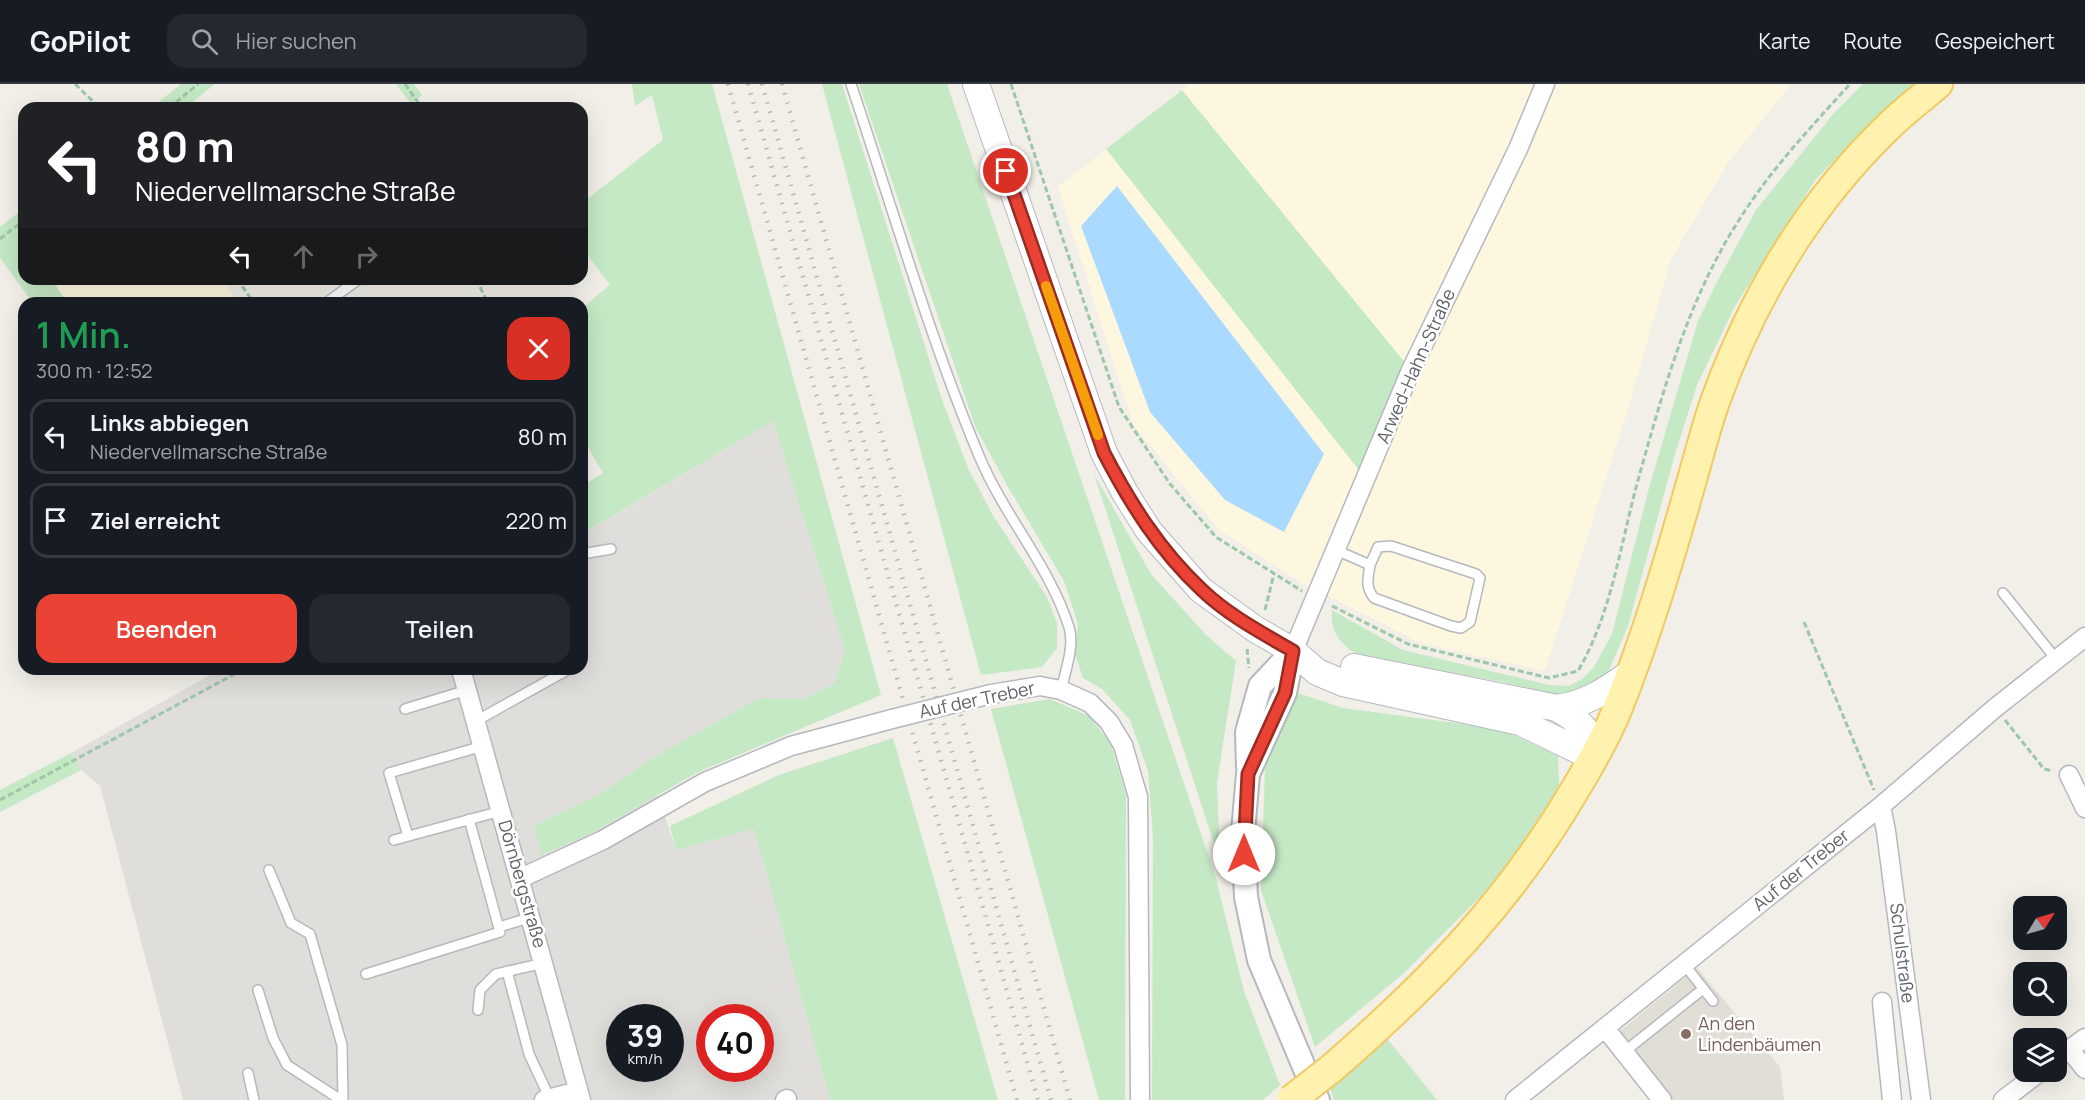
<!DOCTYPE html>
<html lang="de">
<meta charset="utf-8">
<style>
:root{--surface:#171b24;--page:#242831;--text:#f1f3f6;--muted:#9ea1a6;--line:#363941;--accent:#ea4335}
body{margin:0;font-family:Manrope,sans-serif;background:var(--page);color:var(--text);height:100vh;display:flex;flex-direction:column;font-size:22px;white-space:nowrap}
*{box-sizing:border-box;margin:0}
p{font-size:20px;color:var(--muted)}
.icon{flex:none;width:33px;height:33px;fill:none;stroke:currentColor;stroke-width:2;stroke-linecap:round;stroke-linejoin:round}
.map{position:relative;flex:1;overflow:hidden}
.details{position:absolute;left:18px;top:213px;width:570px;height:378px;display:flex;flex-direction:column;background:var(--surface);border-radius:18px;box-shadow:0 6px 24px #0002}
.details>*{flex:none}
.banner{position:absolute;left:18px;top:18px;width:570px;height:183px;border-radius:18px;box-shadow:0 6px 24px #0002;background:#202124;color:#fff;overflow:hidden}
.needle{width:39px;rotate:53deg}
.fabs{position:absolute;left:2013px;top:812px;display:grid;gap:12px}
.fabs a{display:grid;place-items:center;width:54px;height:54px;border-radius:12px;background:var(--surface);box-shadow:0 6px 24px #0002;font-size:30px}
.speed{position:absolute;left:606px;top:920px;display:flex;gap:12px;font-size:30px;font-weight:700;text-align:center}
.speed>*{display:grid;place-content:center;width:78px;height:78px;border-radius:50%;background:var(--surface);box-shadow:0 6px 24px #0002;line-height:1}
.speed small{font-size:15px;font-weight:400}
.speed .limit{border:9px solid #d22;background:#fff;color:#111}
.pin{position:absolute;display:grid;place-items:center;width:51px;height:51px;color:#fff;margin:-26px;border:3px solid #fff;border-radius:50%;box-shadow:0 2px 6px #0007}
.me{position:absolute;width:66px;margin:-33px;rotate:0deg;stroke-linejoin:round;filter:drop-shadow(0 0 4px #0008)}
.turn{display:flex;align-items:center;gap:21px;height:126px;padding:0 18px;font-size:27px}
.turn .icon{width:78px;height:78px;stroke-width:2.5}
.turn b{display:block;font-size:42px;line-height:51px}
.lanes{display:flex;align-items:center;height:57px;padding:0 18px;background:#0003;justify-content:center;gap:30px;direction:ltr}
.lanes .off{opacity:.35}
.round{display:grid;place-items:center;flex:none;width:63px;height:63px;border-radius:18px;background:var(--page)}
.summary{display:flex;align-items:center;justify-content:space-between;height:102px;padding:0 18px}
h1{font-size:36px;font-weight:600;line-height:45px;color:#1e9e55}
.cta{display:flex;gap:12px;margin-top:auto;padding:12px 18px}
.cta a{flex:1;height:69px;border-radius:18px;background:var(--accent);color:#fff;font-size:24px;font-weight:600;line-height:69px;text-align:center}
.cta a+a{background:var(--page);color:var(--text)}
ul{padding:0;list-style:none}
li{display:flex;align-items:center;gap:18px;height:75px;margin:0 12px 9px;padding:0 6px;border:3px solid var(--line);border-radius:18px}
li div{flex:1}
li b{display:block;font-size:22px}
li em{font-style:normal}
header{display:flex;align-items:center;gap:36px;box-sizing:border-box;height:84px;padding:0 30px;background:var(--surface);border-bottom:2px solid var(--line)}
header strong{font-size:28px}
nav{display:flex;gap:33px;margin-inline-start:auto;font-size:21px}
.search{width:420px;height:54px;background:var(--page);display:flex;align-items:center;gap:15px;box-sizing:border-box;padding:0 21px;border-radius:18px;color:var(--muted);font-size:22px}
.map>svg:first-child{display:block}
</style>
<header>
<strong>GoPilot</strong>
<div class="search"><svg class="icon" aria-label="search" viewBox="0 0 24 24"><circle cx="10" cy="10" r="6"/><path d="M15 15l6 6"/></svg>Hier suchen</div>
<nav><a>Karte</a><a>Route</a><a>Gespeichert</a></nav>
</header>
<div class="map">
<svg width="2085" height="1016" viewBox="0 0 2085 1016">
<rect width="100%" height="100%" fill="#f1efe8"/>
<!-- commercial -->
<path fill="#fef7e0" d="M1189,0H1791L1729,77L1671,175L1627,328L1545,587L1421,559L1304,500L1219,446L1133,340L1058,103Z
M51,195H222L239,219H68Z"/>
<!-- industrial -->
<path fill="#e0deda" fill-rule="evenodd" d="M773,337L845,566L834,600L803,615L759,614L654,673L599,710L534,742L543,771L590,750L658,711L676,766L754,745L830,1016H183L100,702L81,686L71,669L221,585H582V440L588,447ZM620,933H670V984H620ZM710,933H760V984H710Z"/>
<!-- education -->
<path fill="#e1ded6" d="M1697,884L1780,983L1784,1016H1670L1620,954V947Z"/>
<!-- green -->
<path fill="#c5e8c5" d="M181,0H215L185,24H151Z
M396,0H414L422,11L411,20Z
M632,0H712L881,611L698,688L590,750L542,771L534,742L599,710L654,673L759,614L803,615L834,600L845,566L773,337L587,447L582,440V402L603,389L582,353V224L610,201L582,164V119L663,56L652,11L635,22Z
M822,0H842L942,316L968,384L992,430L1047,513L1057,539V564L1042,583L981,591Z
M859,0H947L1215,791L1244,907L1280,1001L1263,1016H1152L1153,754L1148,687L1130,636L1102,605L1083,594L1074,567L1078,540L1064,497L1007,401L975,342Z
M1863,0H1918L1869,41L1816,95L1735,222L1697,301L1675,370L1628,542L1610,584L1598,600L1563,613L1503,598L1361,572C1342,563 1329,547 1332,526L1403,566L1549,601L1569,602L1582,595L1594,583L1612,550L1649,404L1698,237L1718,196L1756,126L1834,29Z
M1182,6L1411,286L1366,395L1106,65Z
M24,124V152L22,154L24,158V195H51L68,219H33L0,174V143Z
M1094,390L1151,490L1207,552L1236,577L1217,698L1220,778Z
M1298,609L1343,624L1500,645L1558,672L1559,703L1501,792L1404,889L1315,963L1261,806L1265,684Z
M1050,615L1089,632L1111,660L1126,711L1125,1016H1099L991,625Z
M893,654L998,1016H830L754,745L676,766L670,742L779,691Z
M71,669L81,686L0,728V706Z
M1385,952L1437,1016H1334L1328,999Z"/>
<!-- water -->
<path fill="#aadaff" d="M1117,102L1324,370L1284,448L1225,416L1150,328L1081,142Z"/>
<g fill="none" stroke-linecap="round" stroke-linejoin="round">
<defs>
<path id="service" d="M851,0C893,125 929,253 980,374C1005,433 1050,483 1069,543C1075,562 1065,588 1061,606
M326,219L359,195
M1336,466L1370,481C1368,494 1365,503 1374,514L1451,542L1461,544L1470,538L1480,494L1476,490L1391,462L1378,463L1370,481
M582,470L611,465
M2003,509L2056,575
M405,625L467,606
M476,637L569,585
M408,752L389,689L483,662
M394,756L501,727
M269,786L291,839L310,850L342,961L343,1016
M499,843L532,833
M1684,880L1713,917
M507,887L529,970L550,1015
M366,890L500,848L469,735
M258,906L273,954L287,981L341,1016
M478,926L480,906L496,890L544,879
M1624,968L1703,905
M248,989L254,1016"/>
<path id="minor" d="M1293,567L1411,286L1518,65L1545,0
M461,585L581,1016
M991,610L1040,602L1061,606L1090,619L1109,638L1123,661L1138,713L1140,1016
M2069,691L2085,724
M1881,722L1886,747L1921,1016
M521,794L603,756L705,698L791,662L892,635
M1882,918L1892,1016
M1605,944L1662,1016
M2069,965L2085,985
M2056,975L2085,954
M544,1016L578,1007
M785,1016L787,1015
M1515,1016L1881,722L1995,624L2085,553
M2003,1016L2041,987"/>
<path id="tertiary" d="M1293,567L1285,609L1248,690L1243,748L1246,813L1259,876L1318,1016
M1248,683L1247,648L1260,602L1293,567"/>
<path id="secondary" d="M976,0L1104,369L1125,409L1149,447L1201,506L1255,545L1293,567L1317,588L1343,599L1520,638L1594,674
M1354,583L1557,624C1582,639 1590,644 1594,674
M1557,624C1586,620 1605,607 1629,590"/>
<path id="primary" d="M1332,984C1430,899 1510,817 1576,704C1591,679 1606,653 1617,626C1646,554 1668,480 1689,406C1698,376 1705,345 1716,315C1753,213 1810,118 1889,42C1904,27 1922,14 1938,0"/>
</defs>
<!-- service casing -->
<use href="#service" stroke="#b5b8bc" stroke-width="12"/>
<!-- minor casing -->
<use href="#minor" stroke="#b5b8bc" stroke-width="21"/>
<!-- tertiary casing -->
<use href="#tertiary" stroke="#b5b8bc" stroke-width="26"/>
<!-- secondary casing -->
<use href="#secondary" stroke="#b6babf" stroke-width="28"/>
<!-- primary casing -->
<use href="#primary" stroke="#f2c960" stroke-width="32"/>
<!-- path -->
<path stroke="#9cc7a9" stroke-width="3" stroke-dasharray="6 3" stroke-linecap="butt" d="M75,0L100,24
M405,0L422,24
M1011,0L1119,323L1170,400L1216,453L1302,507
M169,24L198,0
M0,155L24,136
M237,195L254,219
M476,195L488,219
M1332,522L1408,560L1549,594L1578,587C1613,527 1621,455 1640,389C1665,300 1690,211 1741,133C1772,84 1812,42 1850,0
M1265,526L1274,490
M1804,538L1874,706
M1247,565L1249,584
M2005,636L2044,685L2053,687
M0,716L244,585"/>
<!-- service -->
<use href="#service" stroke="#fff" stroke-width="9"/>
<!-- minor -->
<use href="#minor" stroke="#fff" stroke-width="18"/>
<!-- tertiary -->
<use href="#tertiary" stroke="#fff" stroke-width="22"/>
<!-- secondary -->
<use href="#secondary" stroke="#fff" stroke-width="26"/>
<!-- primary -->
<use href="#primary" stroke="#fff2af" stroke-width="28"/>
<!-- rail -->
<path stroke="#b6b7b8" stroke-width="4.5" stroke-dasharray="1.5 8" stroke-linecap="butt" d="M728,0L1017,1016
M748,0L1038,1016
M762,0L1051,1016
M782,0L1070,1016"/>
<defs>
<path id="minor-bridge" d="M892,635L991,610"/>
<path id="primary-bridge" d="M1291,1016L1332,984"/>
</defs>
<!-- minor-bridge casing -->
<use href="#minor-bridge" stroke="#b5b8bc" stroke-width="21" stroke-linecap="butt"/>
<!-- primary-bridge casing -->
<use href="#primary-bridge" stroke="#f2c960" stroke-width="32" stroke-linecap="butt"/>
<!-- minor-bridge -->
<use href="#minor-bridge" stroke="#fff" stroke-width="18"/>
<!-- primary-bridge -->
<use href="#primary-bridge" stroke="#fff2af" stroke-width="28"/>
</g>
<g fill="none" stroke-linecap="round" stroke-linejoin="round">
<defs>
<path id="route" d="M1006,87L1104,369C1130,419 1160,467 1202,506C1228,531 1262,549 1293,567L1285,609L1248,690L1244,770"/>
</defs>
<!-- route casing -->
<use href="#route" stroke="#982c22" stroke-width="15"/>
<!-- route -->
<use href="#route" stroke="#ea4335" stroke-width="10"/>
<!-- slow -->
<path stroke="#f59e0b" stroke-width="10" d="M1046,202L1098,351"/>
</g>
<!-- markers -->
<circle fill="#8d6e63" stroke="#fff" stroke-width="2" cx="1686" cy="950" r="6"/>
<g text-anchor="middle" stroke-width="5" stroke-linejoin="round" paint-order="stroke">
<!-- street labels -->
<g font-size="18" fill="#5f6368" stroke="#fff">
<text transform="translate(1416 282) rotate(-66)" y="6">Arwed-Hahn-Straße</text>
<text transform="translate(977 616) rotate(-12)" y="6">Auf der Treber</text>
<text transform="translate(1801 786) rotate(-39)" y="6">Auf der Treber</text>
<text transform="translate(522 800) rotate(74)" y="6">Dörnbergstraße</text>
<text transform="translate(1902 869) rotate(83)" y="6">Schulstraße</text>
</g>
<!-- education labels -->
<g font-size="18" fill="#785e54" stroke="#fff" text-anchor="start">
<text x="1698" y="946">An den<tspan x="1698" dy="21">Lindenbäumen</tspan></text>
</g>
</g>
</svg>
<div class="fabs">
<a><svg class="needle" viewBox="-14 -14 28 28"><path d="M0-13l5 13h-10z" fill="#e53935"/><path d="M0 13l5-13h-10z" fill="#9ea1a6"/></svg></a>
<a><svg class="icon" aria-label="search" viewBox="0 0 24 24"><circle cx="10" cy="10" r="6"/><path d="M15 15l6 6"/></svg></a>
<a><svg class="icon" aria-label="layers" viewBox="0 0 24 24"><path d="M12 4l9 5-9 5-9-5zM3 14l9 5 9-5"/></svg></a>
</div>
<div class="speed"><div>39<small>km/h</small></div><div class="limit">40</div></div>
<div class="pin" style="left:1006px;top:87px;background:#d93025"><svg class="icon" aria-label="arrive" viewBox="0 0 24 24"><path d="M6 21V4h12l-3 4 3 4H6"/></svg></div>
<svg class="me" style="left:1244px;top:770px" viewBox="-20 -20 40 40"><circle r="19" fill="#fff"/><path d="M0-13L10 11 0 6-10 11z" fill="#ea4335"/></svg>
<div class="banner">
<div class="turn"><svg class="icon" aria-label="left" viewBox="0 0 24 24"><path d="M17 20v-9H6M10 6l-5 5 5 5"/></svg><div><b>80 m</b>Niedervellmarsche Straße</div></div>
<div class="lanes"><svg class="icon" aria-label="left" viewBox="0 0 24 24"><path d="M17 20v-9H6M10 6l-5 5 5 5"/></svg><svg class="icon off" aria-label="ahead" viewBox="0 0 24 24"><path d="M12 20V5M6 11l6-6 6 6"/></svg><svg class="icon off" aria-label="right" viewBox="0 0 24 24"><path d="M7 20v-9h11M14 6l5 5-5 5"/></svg></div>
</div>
<section class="details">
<div class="summary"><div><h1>1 Min.</h1><p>300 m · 12:52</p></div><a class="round" style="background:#d93025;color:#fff"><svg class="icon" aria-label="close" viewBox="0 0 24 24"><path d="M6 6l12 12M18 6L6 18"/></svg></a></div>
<ul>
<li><svg class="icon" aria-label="left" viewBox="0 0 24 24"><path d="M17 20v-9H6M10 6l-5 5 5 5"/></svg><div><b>Links abbiegen</b><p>Niedervellmarsche Straße</p></div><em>80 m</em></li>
<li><svg class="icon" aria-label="arrive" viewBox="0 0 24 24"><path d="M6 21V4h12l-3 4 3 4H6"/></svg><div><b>Ziel erreicht</b></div><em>220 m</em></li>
</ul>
<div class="cta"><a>Beenden</a><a>Teilen</a></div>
</section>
</div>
